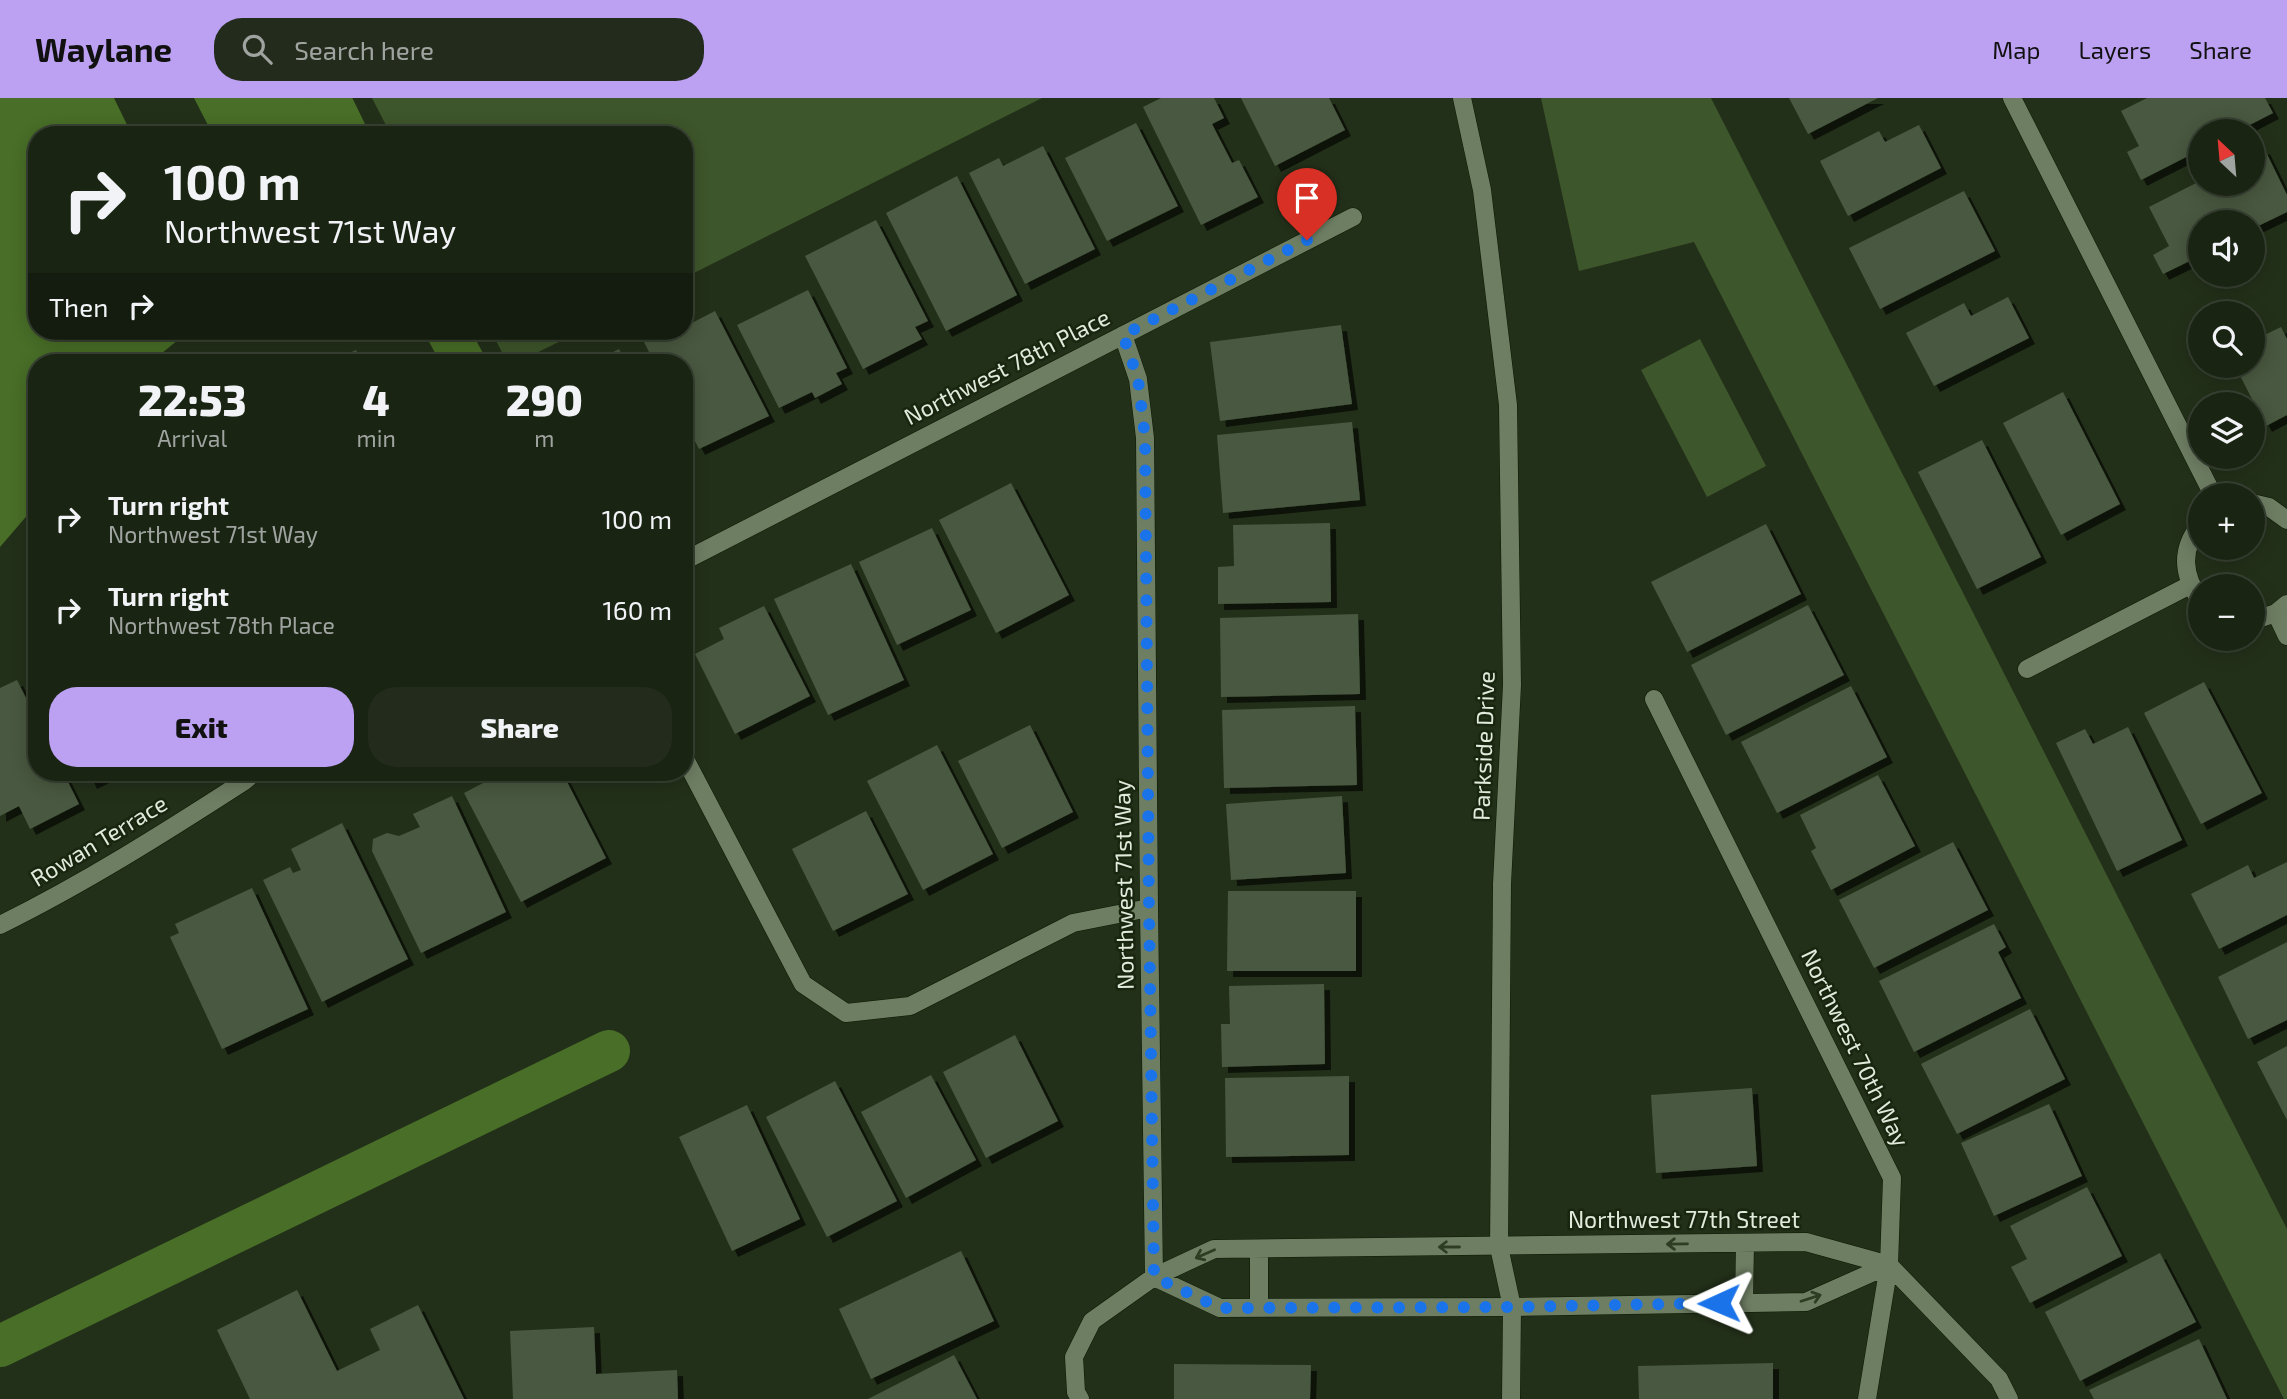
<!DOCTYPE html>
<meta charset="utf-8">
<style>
:root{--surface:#1a2413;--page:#232c1c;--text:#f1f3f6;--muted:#9fa4a0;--line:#384133;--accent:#bca0f2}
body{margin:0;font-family:"Exo 2",sans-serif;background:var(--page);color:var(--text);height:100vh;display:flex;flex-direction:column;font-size:26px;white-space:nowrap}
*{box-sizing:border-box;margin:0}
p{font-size:23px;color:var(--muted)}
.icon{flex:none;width:38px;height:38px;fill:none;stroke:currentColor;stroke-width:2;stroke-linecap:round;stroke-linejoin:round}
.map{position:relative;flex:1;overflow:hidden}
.drawer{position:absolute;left:28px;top:256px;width:665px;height:427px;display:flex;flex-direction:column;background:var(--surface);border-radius:28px;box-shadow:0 4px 18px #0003,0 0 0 2px var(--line)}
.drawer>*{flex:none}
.top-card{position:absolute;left:28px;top:28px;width:665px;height:214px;border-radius:28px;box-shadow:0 4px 18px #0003,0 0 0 2px var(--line);background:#1a2413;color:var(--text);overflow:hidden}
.needle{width:46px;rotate:334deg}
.tools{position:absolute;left:2188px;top:21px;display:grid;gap:14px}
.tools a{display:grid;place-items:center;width:77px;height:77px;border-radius:50%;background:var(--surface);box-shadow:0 4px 18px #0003,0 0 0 2px var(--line);font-size:35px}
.pin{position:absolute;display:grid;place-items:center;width:60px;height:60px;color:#fff;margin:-72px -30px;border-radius:50% 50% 50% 0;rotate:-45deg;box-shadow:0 0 7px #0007}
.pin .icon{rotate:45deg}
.me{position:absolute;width:77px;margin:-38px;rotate:269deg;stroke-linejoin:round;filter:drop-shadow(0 0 5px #0008)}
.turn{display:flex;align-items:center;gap:24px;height:147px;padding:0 21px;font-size:32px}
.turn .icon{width:91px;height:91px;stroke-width:2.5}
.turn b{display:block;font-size:49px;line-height:60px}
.then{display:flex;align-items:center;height:66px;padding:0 21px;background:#0003;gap:14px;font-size:26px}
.eta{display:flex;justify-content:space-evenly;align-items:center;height:119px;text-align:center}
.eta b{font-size:42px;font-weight:800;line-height:49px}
.action{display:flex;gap:14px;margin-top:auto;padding:14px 21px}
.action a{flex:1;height:80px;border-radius:28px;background:var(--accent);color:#111;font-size:28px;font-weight:800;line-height:80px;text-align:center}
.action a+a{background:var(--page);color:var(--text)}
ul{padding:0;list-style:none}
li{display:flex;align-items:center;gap:21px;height:91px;padding:0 21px}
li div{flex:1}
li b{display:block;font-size:26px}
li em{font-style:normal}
header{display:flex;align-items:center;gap:42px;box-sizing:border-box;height:98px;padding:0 35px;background:var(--accent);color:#111}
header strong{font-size:33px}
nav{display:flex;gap:38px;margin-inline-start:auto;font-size:24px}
.search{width:490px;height:63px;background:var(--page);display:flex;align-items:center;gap:18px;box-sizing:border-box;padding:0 24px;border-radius:28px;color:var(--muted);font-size:26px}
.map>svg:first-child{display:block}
</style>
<header>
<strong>Waylane</strong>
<div class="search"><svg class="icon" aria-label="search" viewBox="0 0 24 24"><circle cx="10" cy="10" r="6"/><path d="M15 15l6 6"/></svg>Search here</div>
<nav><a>Map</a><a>Layers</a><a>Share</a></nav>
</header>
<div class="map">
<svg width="2287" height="1301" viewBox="0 0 2287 1301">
<defs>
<filter id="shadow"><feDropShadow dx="6" dy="6" stdDeviation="0" flood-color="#0009"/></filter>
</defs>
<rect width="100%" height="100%" fill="#233019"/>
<!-- green -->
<path fill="#3e562b" d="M372,0H1042L684,180V37H391Z
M1541,0H1711L2287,1131V1301H2284L1694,144L1579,173Z
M491,233H581L518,264H507Z
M1700,241L1766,368L1707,399L1641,272Z"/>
<!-- water -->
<path fill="#486e27" d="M0,0H114L132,37H37V233H189L151,264H37V406L0,449Z
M194,0H329L347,37H213Z"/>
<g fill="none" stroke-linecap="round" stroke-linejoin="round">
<!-- canal -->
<path stroke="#486e27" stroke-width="42" d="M329,0L347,37
M447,233L464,264
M0,1248L609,953"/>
</g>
<!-- building -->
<path fill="#49583f" filter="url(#shadow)" d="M1161,0H1214L1224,20L1212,26L1232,65L1239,62L1258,99L1201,127L1143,9Z
M1241,0H1329L1345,32L1275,68Z
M1789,0H1878L1808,36Z
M2147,0H2265L2273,15L2238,33H2200V52L2141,82L2127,54L2139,48L2121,13Z
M1136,25L1178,108L1107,143L1065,60Z
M1919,27L1941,70L1848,118L1820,63L1879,33L1885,44Z
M1043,48L1095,151L1025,186L969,75L999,60L1003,68Z
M2264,50L2287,97V114L2252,131V124H2200V158L2163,176L2153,157L2169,148L2149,109L2200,83V86H2252V56Z
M957,78L1017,197L946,233L886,115Z
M1964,93L1995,153L1880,211L1849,150Z
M876,122L928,223L915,229L922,241L863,271L805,158Z
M808,192L847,270L836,275L842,286L815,300L812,294L779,310L737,227Z
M2008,199L2029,240L1934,288L1906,235L1964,205L1971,218Z
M715,213L769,318L699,351L684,322V264H654L643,242L660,233H684V229Z
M1341,227L1352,306L1220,323L1210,244Z
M2281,229L2287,241V317L2266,328L2235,268H2252V243Z
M619,251L626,264H594Z
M356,252L362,264H330Z
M2063,294L2120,406L2061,437L2003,325Z
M1352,324L1360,402L1223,415L1217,337Z
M1982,342L2041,459L1977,491L1918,374Z
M1011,385L1069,497L996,535L939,422Z
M1330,425L1331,504L1218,506V469L1234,468L1233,427Z
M1766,426L1801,496L1687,554L1651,484Z
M932,430L971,512L897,547L859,464Z
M851,466L904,582L828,617L774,501Z
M1808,507L1844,577L1726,637L1691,567Z
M764,508L810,598L735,636L695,556L724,541L719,530Z
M1358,516L1360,596L1221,599L1220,520Z
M17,582L37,622V674H63L79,706L30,731L19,708L0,718V590Z
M2204,584L2262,695L2201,726L2144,615Z
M1851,588L1887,659L1777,715L1741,644Z
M1355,608L1357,687L1224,690L1222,612Z
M1030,627L1073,714L1002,750L958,663Z
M2128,629L2182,742L2117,773L2056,645L2085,631L2093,646Z
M937,647L993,756L923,792L867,683Z
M86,674H114L91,685Z
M489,674H562L606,760L521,804L464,695L485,684L482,677Z
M1878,677L1915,748L1831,792L1811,753L1816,750L1800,717Z
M452,698L506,814L421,855L372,753L373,741L387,735L399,738L420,729L413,716Z
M1342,698L1346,775L1231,782L1226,706Z
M866,713L908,796L833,833L792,751Z
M342,725L408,861L322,904L263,782L290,769L293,775L301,772L291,751Z
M1953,744L1988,812L1874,870L1839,802Z
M2287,764V817L2219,851L2191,796L2248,767L2254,780Z
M252,790L308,911L222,951L170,839L179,835L175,826Z
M1228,793H1356V873H1227Z
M1994,826L2006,849L1998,854L2021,900L1914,954L1879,883Z
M2287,844V922L2248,941L2218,879Z
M1324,886L1325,966L1222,969L1221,926H1230L1229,888Z
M2030,911L2065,981L1957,1036L1921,966Z
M1015,937L1058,1023L986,1060L943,974Z
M2287,948V1022L2257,964Z
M931,977L976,1062L906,1100L861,1014Z
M1349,978V1057L1226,1059L1225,980Z
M835,983L897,1103L827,1139L766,1019Z
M1752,990L1757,1068L1656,1075L1651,997Z
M2049,1006L2082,1078L1994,1118L1961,1045Z
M747,1007L800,1121L732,1153L679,1039Z
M2087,1089L2122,1158L2030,1205L2011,1169L2027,1161L2010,1128Z
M961,1153L994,1223L871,1281L839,1211Z
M2160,1155L2196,1224L2080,1283L2045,1214Z
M297,1192L337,1273L380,1252L370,1231L418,1207L464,1301H250L217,1232Z
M594,1229L596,1276L677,1272L678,1301H513L510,1233Z
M2199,1241L2227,1301H2094L2089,1292Z
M954,1257L977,1301H868Z
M1773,1265V1301H1639L1638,1268Z
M1174,1266L1311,1267L1310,1301H1174Z"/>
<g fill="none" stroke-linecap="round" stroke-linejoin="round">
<defs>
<path id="minor" d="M2012,0L2213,397
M1123,237L1138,281L1145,340L1149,810L1154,1179
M2252,405L2269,409L2287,422
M2200,427C2180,452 2183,477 2200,502
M684,463L1353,119
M2276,515L2287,538
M2252,523L2276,515L2287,506
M2027,571L2190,487
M1654,601L1892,1080L1889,1167L1999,1281L2009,1301
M684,659L803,886L846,915L910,908L1073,825L1149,810
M0,827C85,785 164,735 243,684L255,674
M1259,1151V1210
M1154,1179L1220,1210L1512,1209L1806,1204L1889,1167
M1744,1205L1745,1145
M1080,1301L1076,1294L1074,1259L1092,1223L1154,1179L1214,1151L1806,1144L1889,1167
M1867,1301L1889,1167"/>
<path id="tertiary" d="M1462,0L1482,92L1508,307L1512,587L1502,786L1499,1149L1512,1209L1511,1301"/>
</defs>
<!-- minor casing -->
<use href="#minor" stroke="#0c1803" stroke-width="19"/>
<!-- tertiary casing -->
<use href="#tertiary" stroke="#0c1803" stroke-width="19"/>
<!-- minor -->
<use href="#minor" stroke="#6e7e63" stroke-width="18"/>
<!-- tertiary -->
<use href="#tertiary" stroke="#6e7e63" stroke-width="18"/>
</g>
<!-- one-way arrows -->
<defs><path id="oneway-shaft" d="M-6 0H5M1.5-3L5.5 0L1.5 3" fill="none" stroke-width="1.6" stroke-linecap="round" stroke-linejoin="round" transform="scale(1.75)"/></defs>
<g stroke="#2e3c24">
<use href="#oneway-shaft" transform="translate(1677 1146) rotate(179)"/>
<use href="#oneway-shaft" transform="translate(1449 1149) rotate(180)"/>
<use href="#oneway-shaft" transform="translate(1205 1156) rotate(156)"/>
<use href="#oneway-shaft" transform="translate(1811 1200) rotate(-18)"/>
</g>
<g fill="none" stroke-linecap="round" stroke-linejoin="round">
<!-- route -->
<path stroke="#1a73e8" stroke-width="12" stroke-dasharray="0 21.6" d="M1307,142L1123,237L1138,281L1145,340L1149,810L1154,1179L1220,1210L1512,1209L1719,1205"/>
</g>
<g text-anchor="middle" stroke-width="5" stroke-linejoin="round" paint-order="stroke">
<!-- street labels -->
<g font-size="23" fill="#e1eadb" stroke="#19260f">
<text transform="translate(1007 269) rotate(-27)" y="8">Northwest 78th Place</text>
<text transform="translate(1484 648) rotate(-88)" y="8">Parkside Drive</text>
<text transform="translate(99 743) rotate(-31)" y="8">Rowan Terrace</text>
<text transform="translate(1124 787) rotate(-91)" y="8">Northwest 71st Way</text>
<text transform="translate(1855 950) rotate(64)" y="8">Northwest 70th Way</text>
<text x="1684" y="1130">Northwest 77th Street</text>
</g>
</g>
</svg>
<div class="tools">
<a><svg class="needle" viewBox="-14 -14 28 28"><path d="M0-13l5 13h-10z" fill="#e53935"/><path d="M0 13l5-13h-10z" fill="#9fa4a0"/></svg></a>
<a><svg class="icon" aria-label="sound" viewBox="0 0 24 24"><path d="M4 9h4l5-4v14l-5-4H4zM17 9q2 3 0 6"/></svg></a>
<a><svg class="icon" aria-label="search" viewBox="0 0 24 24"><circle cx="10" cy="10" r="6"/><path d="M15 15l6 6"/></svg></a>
<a><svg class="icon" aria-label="layers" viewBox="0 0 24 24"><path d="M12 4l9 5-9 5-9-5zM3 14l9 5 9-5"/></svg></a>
<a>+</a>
<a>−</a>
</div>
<div class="pin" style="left:1307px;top:142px;background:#d93025"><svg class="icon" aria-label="arrive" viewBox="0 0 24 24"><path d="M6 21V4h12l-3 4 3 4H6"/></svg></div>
<svg class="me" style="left:1719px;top:1205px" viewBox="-20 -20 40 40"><path d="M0-17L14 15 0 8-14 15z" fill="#1a73e8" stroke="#fff" stroke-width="4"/></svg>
<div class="top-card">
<div class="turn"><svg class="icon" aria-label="right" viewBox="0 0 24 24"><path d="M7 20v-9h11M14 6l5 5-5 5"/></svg><div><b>100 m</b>Northwest 71st Way</div></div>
<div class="then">Then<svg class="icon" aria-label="right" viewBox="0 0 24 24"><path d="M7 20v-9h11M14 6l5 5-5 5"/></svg></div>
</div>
<section class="drawer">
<div class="eta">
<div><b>22:53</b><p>Arrival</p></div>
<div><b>4</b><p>min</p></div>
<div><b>290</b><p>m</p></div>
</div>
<ul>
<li><svg class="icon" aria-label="right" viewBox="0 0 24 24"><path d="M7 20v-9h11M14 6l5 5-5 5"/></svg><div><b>Turn right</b><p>Northwest 71st Way</p></div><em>100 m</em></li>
<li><svg class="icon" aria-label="right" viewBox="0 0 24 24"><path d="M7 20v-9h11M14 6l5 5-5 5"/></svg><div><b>Turn right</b><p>Northwest 78th Place</p></div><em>160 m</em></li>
</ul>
<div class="action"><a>Exit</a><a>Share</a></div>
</section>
</div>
